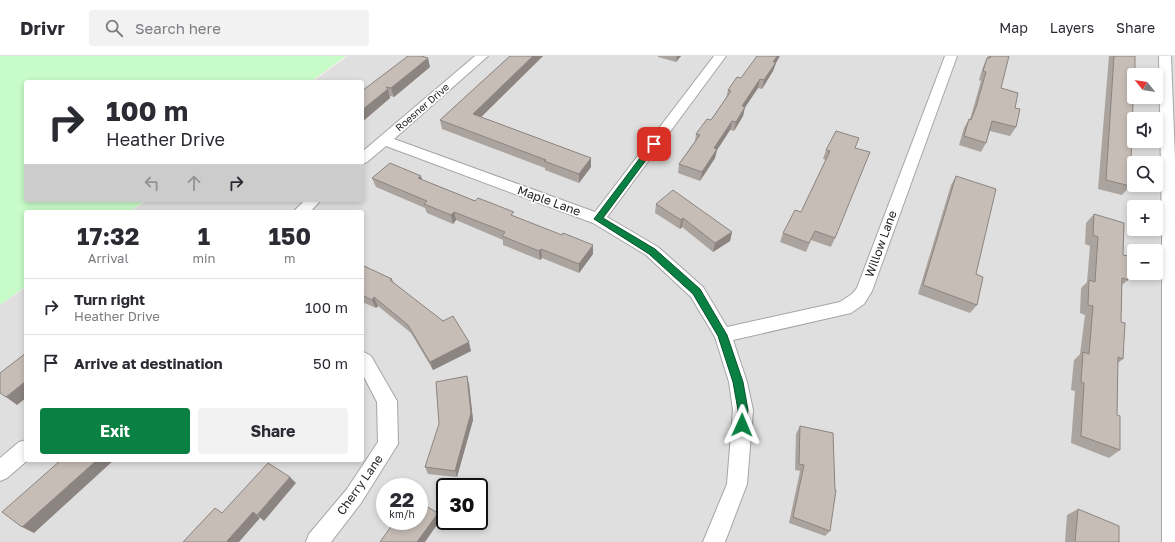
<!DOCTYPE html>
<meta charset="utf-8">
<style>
:root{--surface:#fff;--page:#f2f2f3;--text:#2b2b33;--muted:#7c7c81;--line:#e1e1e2;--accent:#0b8043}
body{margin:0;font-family:"Golos Text",sans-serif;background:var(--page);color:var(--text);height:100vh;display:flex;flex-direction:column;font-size:15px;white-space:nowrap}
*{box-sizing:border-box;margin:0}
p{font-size:13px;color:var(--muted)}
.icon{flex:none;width:22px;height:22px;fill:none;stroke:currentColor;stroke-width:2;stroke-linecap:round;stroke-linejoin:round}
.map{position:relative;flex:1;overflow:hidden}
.side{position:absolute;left:24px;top:154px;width:340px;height:252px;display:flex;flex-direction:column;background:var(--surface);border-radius:4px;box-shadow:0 2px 6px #0003}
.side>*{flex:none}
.hud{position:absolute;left:24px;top:24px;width:340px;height:122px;border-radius:4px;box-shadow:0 2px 6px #0003;background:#fff;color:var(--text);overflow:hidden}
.needle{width:26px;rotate:300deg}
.fabs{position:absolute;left:1127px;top:12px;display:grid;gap:8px}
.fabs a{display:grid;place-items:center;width:36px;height:36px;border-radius:4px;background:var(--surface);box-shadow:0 2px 6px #0003;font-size:20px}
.speed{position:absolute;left:376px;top:422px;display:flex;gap:8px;font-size:20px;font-weight:700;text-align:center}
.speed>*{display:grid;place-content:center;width:52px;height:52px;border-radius:50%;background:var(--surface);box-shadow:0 2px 6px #0003;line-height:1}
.speed small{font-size:10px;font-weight:400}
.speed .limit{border:2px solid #111;border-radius:6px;background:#fff;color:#111}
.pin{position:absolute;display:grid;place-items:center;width:34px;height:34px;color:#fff;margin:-17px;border-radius:8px;box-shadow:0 2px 6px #0006}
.me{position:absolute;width:44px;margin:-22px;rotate:1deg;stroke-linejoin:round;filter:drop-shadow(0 0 3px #0008)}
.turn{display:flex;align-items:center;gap:14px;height:84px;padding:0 16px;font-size:18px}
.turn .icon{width:52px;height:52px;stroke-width:2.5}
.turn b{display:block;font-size:28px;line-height:34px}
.lanes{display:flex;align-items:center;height:38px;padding:0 16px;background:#0003;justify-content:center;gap:20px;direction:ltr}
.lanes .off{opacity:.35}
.eta{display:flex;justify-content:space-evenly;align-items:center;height:68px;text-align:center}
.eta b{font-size:24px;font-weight:700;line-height:28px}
.primary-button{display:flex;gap:8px;margin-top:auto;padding:8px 16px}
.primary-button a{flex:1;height:46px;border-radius:4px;background:var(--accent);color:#fff;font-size:16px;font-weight:700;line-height:46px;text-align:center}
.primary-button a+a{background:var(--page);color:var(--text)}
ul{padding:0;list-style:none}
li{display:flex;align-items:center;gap:12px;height:56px;padding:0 16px;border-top:1px solid var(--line)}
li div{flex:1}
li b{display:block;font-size:15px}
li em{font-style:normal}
header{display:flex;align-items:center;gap:24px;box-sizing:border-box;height:56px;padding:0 20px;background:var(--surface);border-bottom:1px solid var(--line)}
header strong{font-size:19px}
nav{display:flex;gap:22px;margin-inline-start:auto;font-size:14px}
.search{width:280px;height:36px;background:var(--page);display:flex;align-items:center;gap:10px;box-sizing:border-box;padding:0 14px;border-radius:4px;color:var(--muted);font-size:15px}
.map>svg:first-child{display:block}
</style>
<header>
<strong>Drivr</strong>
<div class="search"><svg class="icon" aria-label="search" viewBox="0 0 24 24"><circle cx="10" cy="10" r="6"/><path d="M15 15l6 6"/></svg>Search here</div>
<nav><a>Map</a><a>Layers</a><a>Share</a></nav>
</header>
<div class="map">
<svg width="1175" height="486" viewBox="0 0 1175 486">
<rect width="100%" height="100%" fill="#f2eee9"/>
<!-- residential -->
<path fill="#e0dfdf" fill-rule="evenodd" d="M348,0H1175V486H0V249L26,231V404H362V156H130L147,144H362V26H312ZM1134,19H1156V41H1134ZM1134,63H1156V85H1134ZM1134,107H1156V129H1134ZM1134,151H1156V173H1134ZM1134,195H1156V217H1134ZM385,431H419V465H385ZM445,431H479V465H445Z"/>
<!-- park -->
<path fill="#c7fbc7" d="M0,0H346L310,26H26V144H146L129,156H26V230L0,249Z"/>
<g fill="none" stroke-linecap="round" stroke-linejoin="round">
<defs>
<path id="minor" d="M475,0H488L394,83L595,156L714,0H726L607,161L658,191L703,231L727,271L840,246L852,238L857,232L945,0H957L872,235L864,248L851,257L733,284L747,326L753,354L747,428L725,486H703L727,428L733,354L729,326L715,281L691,241L646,199L593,167L386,90L367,106L362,108V96Z
M1159,0H1171L1175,103V486H1162V175Z
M305,144H321L310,156H293Z
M362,295L371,300L397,345L398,388L361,447L331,486H306L309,478L347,433L378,386L377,346L362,317Z
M26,384V404H28L7,422L0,425V402L19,386Z"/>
</defs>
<!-- minor casing -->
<use href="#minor" stroke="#a6a6a6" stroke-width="2"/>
<!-- minor -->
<use href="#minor" fill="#fff" fill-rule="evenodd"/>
</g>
<!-- wall -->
<path fill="#aba39d" d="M510,0H543L481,61L591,102V111L579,127L545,114V112L442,73L440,64Z
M658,0H681L676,6L658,1Z
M988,0H1009L1001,32L1015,52L1016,71L1010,80L990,75L986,87L981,96L959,89L964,72L969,63H970L971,60L981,25L979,24L983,11Z
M1109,0H1135L1130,130L1122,139L1098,133Z
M776,7L773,15L762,33L758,32L745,51L743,60L734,75L730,74L717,94L715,102L700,125L678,117L679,108L695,85L696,78L711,64L726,42L728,34Z
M430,11L394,41L390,40V42L362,66V35Z
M855,92L835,182L831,191L811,184L806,196L780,186L783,177L801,156L826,104L823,103L826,94Z
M956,120L976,218L977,249L970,257L918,238L951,129Z
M372,122L423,124L514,160L593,198L579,217L542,202L540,204L503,189V184L456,164L453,168L427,157L425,152L376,131Z
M656,148L732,176L730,185L713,196L682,171L680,173L655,157Z
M1094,158L1123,199L1128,224L1122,229L1121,266L1123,303L1118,307L1117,359L1120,394L1109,402L1071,387L1075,335L1071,334L1074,304L1080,298L1085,259L1080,257L1081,232L1087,226L1090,190L1085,188L1086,167Z
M362,211L392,223L394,227L471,295L433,314L411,277L378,250L376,252L362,246Z
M469,328L473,364L457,421L428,418L425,411Z
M800,370L830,475L825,480L789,467L800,415L795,414L796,378Z
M1078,453L1119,486H1065L1067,459Z"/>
<!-- shaded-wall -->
<path fill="#8b8480" d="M533,0H543L475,67L473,58Z
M677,0H681L676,6Z
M777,0H780L776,7L773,15L762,33L764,24L773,6Z
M428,2L430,11L394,41L391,32Z
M760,23L758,32L740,59L742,50Z
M388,33L390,42L362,66V54Z
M745,51L743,60L734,75L736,66Z
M732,65L730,74L717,94L715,102L700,125L702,116L714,92Z
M591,102V111L579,127V118Z
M421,120L424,129L418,122Z
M454,156L456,164L453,168L451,159Z
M683,162L682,171L680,173L681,164Z
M732,176L730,185L713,196L715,187Z
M593,189V198L579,217V208Z
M541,193L542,202L540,204L539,195Z
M374,241L378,250L376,252L372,244Z
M469,286L471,295L433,314L430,306Z
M467,320L469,328L473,364L457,421L455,415Z
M26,325V342L17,349L6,341Z
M97,404H114L34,477L22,471Z
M290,421L296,427L264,465L257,459Z
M253,456L260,462L239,486H228L227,485Z
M438,457L441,463L425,486H417Z"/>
<!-- building -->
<path fill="#c7bdb7" stroke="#8b8480" d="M408,0H421L428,2L391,32L386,31L388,33L362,54V35Z
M510,0H533L473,58L591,102L579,118L544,105L546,104L440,64Z
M757,0H777L773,6H776L764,24L760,23L742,50L745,51L736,66L732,65L714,92L717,93L702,116L679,108L700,79L696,78L707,63L711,64L731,35L728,34L737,21L741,22Z
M991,0H1009L1001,32L1018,37L1015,52L1020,53L1016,71L992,65L986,87L964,80L969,63L971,64L976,51L986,16L983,15L987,2H990Z
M1114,0H1135V19H1134L1130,130L1106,124Z
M836,75L859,82L855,92L870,96L835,182L815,175L809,187L783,177L795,154L801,156L830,95L826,94Z
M390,107L421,120L418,122L475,145L478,142L514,156L511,159L562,179L563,177L593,189L579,208L541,193L539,195L502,180L505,176L454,156L451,159L424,148L427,145L372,122Z
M956,120L996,133L976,218L983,221L977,249L923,229Z
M673,134L732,176L715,187L683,162L681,164L656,148Z
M1094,158L1124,167L1123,199L1128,200V224L1122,222L1121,266L1125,267L1123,303L1118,301L1117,359L1120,360V394L1081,380L1084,327L1081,326L1083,296L1089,298L1093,250L1088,249L1089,224L1095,226L1098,181L1093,179Z
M364,210L392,223L390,224L443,265L453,260L469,286L430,306L408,269L374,241L372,244L362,239V211Z
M26,297V325L6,341L0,337V317Z
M467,320L471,357L455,415L425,411L439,368L436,326Z
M800,370L833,377L835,434H836L830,475L793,461L804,409L799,408Z
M61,404H97L22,471L2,456Z
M268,407L290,421L257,459L253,456L227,485L228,486H183L215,452L222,457Z
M419,446L438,457L417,486H380L395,465H419Z
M1078,453L1119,470V486H1075Z"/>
<!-- route -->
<path fill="#0b8043" stroke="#07532c" d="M652,86L658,88L603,162L655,193L700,233L727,279L743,326L748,354L746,372L742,374L738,372L737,369L738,354L733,326L718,280L693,238L649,198L594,163Z"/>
<g text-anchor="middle" stroke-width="3.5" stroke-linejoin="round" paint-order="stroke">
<!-- far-street labels -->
<g font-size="10" fill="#222" stroke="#fff">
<text transform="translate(422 51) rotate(-41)" y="4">Roesner Drive</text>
</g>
<!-- street labels -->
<g font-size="12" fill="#222" stroke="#fff">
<text transform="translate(549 145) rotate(20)" y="4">Maple Lane</text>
<text transform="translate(881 188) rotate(-70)" y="4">Willow Lane</text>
<text transform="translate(360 429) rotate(-55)" y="4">Cherry Lane</text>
</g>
</g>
</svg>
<div class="fabs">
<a><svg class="needle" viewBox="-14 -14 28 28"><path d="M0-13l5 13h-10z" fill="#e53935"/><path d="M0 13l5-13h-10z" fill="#7c7c81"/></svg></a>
<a><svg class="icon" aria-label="sound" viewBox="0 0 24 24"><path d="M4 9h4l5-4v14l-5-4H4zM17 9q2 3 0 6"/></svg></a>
<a><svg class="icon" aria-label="search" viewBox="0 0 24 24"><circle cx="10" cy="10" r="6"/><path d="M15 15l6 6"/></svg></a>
<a>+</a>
<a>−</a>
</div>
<div class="speed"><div>22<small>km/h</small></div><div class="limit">30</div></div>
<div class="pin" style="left:654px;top:88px;background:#d93025"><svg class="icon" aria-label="arrive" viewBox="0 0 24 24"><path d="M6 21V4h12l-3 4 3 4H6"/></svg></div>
<svg class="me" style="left:742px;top:369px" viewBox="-20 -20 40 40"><path d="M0-17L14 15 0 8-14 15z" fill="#0b8043" stroke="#fff" stroke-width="4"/></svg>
<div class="hud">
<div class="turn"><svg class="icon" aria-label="right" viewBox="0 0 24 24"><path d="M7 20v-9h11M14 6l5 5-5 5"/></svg><div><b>100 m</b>Heather Drive</div></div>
<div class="lanes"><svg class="icon off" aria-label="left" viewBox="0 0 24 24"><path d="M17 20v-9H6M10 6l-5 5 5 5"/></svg><svg class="icon off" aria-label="ahead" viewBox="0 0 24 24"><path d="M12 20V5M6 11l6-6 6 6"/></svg><svg class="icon" aria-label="right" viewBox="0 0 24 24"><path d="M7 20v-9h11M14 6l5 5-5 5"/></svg></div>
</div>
<section class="side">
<div class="eta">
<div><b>17:32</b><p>Arrival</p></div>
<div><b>1</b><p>min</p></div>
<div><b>150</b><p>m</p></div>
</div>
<ul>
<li><svg class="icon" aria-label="right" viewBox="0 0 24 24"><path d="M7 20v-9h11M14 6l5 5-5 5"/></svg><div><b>Turn right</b><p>Heather Drive</p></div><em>100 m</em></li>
<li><svg class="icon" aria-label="arrive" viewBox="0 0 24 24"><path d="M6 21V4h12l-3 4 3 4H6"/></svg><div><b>Arrive at destination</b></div><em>50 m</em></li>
</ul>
<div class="primary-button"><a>Exit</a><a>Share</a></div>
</section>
</div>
